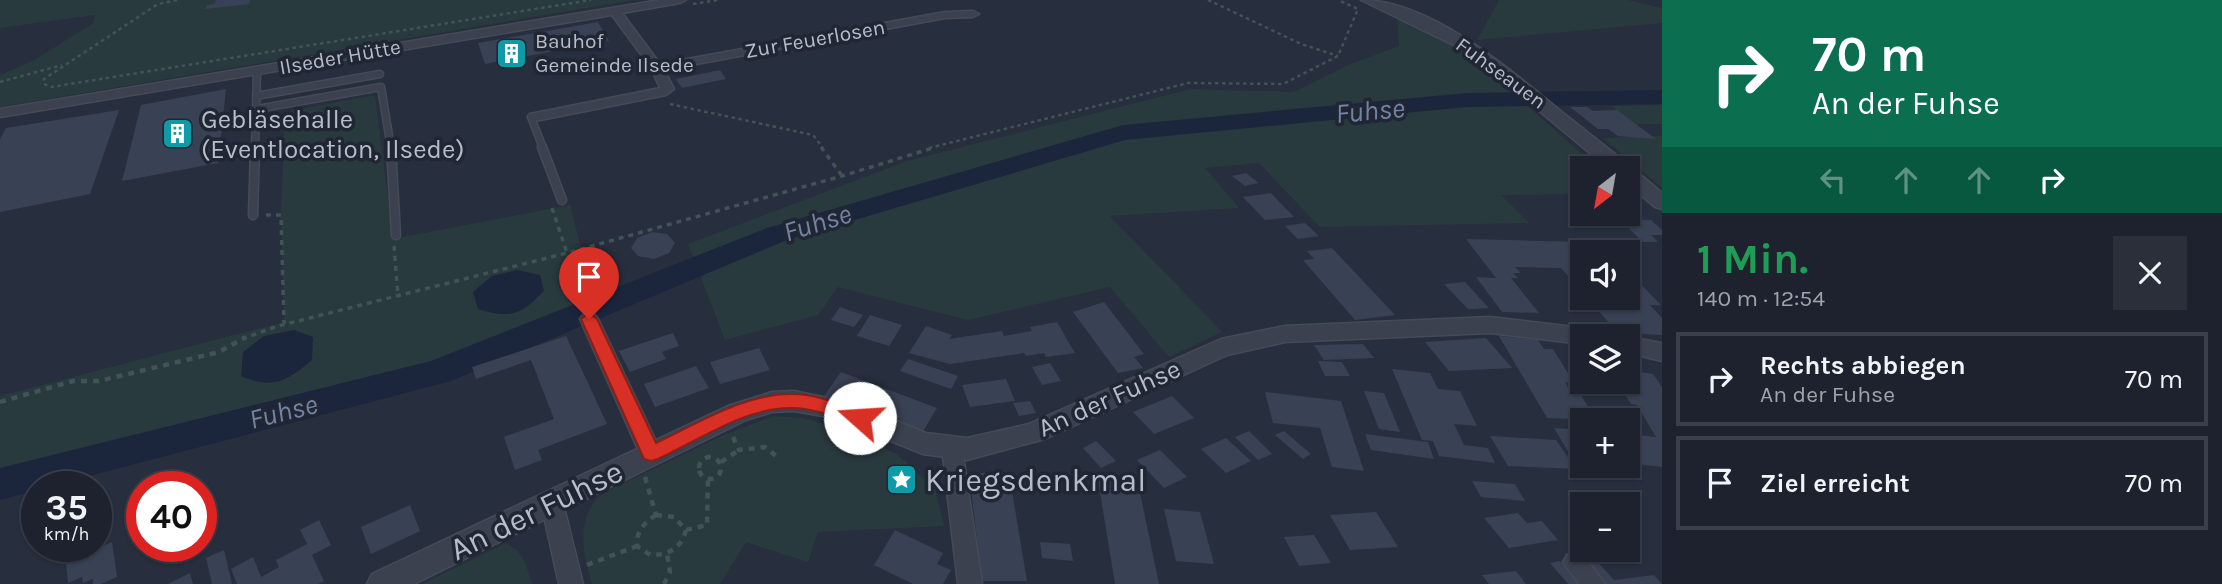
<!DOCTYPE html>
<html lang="de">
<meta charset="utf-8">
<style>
:root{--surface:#1d222e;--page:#2a2f3a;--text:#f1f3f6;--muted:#a0a4aa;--line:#3b3f4a}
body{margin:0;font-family:Karla,sans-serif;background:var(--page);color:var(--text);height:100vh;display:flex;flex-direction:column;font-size:26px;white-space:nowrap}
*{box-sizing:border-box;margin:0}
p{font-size:23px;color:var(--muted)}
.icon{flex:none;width:38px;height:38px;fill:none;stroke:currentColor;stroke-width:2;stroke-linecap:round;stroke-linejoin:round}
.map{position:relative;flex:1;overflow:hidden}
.details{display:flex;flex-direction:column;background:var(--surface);width:560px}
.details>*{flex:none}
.guide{background:#0b6e4f;color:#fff;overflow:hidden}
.needle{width:46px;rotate:211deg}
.tools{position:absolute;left:1570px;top:156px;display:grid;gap:14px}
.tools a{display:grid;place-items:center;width:70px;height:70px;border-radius:0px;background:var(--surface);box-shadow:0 2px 5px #0004,0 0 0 2px var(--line);font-size:35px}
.speed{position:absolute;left:21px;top:471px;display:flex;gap:14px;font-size:35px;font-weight:700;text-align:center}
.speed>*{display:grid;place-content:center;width:91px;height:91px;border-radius:50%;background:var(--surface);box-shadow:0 2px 5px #0004,0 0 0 2px var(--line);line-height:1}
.speed small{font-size:18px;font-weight:400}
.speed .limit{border:10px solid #d22;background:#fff;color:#111}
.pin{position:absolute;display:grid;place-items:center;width:60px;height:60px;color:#fff;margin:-72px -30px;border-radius:50% 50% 50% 0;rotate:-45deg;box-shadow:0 0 7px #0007}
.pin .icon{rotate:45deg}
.me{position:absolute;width:77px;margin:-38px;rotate:289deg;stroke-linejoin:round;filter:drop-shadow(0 0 5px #0008)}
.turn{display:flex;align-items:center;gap:24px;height:147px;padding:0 35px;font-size:32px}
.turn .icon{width:91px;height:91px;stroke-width:2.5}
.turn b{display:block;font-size:49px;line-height:60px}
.lanes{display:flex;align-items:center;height:66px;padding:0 35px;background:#0003;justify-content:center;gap:35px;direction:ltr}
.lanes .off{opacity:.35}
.round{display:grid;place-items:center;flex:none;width:74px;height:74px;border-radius:0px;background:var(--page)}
.summary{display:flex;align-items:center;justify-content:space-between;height:119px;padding:0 35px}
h1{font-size:42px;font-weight:700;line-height:52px;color:#1e9e55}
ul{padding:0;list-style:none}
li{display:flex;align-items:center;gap:21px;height:94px;margin:0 14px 10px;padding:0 21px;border:4px solid var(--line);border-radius:0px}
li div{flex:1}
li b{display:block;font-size:26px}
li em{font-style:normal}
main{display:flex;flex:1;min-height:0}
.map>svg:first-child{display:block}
</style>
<main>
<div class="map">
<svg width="1662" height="584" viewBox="0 0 1662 584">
<rect width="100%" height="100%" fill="#272e3e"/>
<!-- green -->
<path fill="#293a3f" d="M0,0H634L0,107V75L33,61L93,23L95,15L0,28Z
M1499,0H1628L1662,8V23L1477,40Z
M1397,16L1443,37L1462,49L1598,168H1582V194L1501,195L1529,223L1320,227L1259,163L1205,168L1239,208L1110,216L1222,332L1169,357L1110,287L968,320L838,287L818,315L725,340L688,244L907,161L1191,89L1293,92L1351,64L1399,46Z
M375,95L393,239L570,205L595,301L439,367L0,478V396L284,322L281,215L285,112Z
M1662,105V124H1636L1611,106Z
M1662,136V188L1603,138Z
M773,416L803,418L821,423L897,454L935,489L944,526L818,532L808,562L746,542L720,584H592C583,551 575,521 601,494L726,434Z
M506,543C525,553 526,565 532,584H422Z"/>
<!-- water -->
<path fill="#1b253c" d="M517,270L540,275L544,291C521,315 510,319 478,309L473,292L492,276Z
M294,330L313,337L312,360C287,381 273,390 241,376L243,352L264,336Z"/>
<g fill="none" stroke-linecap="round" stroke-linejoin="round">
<!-- river -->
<path fill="#1b253c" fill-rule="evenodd" d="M1662,90V104L1467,107L1125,140L787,240L451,381L51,486H37V490L0,500V468L431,361L767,228L1123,125L1467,93Z"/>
</g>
<!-- building -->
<path fill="#394254" d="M216,0H250L249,4L205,9L207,5L215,4Z
M598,22L609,41L485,64L478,43Z
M720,70L726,79L682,88L676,79Z
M226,89L218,163L122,181L141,105Z
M1570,107H1587L1593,111L1617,110L1656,139L1618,136L1608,129H1598Z
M119,110L90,194L0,212V139L6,128Z
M1246,173L1259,183L1245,186L1232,176Z
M1271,193L1294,217L1265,220L1243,197Z
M1619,219L1651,220L1662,230V235H1651L1658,242H1643Z
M1305,223L1319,236L1298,239L1285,226Z
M652,232L667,234L675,243L669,253L654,259L638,256L631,248L637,238Z
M1466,239L1581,242L1590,252H1582V292L1561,268L1515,267L1521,273H1513L1518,278H1511L1539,313L1502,312L1476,277L1496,278Z
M1332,248L1395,315L1355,320L1303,260L1314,259L1307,251Z
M1628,275H1632L1661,305H1650L1662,318V335L1618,333L1587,298H1628Z
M1465,282L1489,308L1468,309L1444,284Z
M1104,302L1144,354L1134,357L1143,368L1118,373L1073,312Z
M840,307L863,315L854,327L831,320Z
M870,315L902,325L889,346L857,336Z
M1057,322L1075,353L1046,357L1044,353L1026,356L1024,353L950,364L909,353L926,326L952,335L949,339L1002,331L1004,336L1032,331L1030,327Z
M673,333L679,346L662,352L666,359L630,372L619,351Z
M566,336L607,424L538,450L542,460L515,470L504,437L554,419L531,360L476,379L472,367Z
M1499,336L1538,340L1544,349H1553L1574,383L1565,382L1572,394H1580L1597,420L1547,418Z
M1486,338L1512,368L1449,371L1425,342Z
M1363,344L1374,358L1324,360L1314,345Z
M759,348L770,370L720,384L710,362Z
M908,359L958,376L951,389L900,371Z
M1318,361L1342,362L1350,376H1325Z
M1050,363L1061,381L1042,385L1032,367Z
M696,366L709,388L655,407L644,384Z
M1392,369L1430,373L1438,389L1460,391L1477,426L1454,424L1464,445L1488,448L1495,463L1439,456L1433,441L1422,440Z
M1628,370L1653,374L1662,387V467L1628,463V434L1656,437L1637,405L1631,404L1617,382H1628Z
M841,372L937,408L922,433L824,396Z
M1006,379L1015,401L970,407L962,385Z
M1364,391L1384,393L1400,432L1379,429Z
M1265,392L1341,401L1364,471L1332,467L1320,428L1273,423Z
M1172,396L1194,418L1154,434L1133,412Z
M1030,401L1036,413L1019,416L1013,403Z
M1554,428L1582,430V459L1572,458Z
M1249,431L1272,454L1258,460L1235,437Z
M1284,431L1311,454L1303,459L1275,435Z
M1365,434L1428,442L1434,459L1371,450Z
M1490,436L1556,440L1576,469L1508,466Z
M1226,438L1251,461L1226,473L1201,449Z
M1096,441L1116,461L1101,468L1083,448Z
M1160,450L1187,477L1164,488L1137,460Z
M969,473H1009L1027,581H982Z
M1098,480L1138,483L1159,584H1115Z
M1472,481L1515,484L1525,501L1481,497Z
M410,505L420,531L371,554L361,527Z
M1164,509L1200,512L1214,564L1176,561Z
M1376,512L1398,547L1350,550L1330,515Z
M1518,513L1527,523L1542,521L1558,540L1509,548L1484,518Z
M319,520L331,545L312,555L324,581L318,584H237L231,569L253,557L261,577L279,567L276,560L307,544L300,530Z
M895,530L943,553L937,564L951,570L943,584H913L874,565Z
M1314,535L1331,563L1299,566L1284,537Z
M112,542L117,577L101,584H93V579L83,583L82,577L68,583L66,562Z
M1040,542L1070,544L1073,561L1042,558Z
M224,550L232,584H212L206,558Z
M1594,558L1614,580L1654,575L1662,584H1598L1577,560Z
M1560,561L1579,584H1568L1550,563Z
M1516,571L1526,584H1489L1482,575Z
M190,573L193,584H168Z"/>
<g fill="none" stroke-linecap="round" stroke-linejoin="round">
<defs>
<path id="service-far1" d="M256,96L380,74
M257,109L381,87L391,148
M535,117H531L543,148
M255,148L257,72"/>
<path id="service" d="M391,147L396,235
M542,147L562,200
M253,215L255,147"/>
<path id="minor" d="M660,0H686L680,3L622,13L660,64L945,12L973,11L979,14L973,17L945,18L664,70L674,89L666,95L535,121L528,117L530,114L660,88L651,68L612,15L0,117V109Z
M589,313L595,315L598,319L662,454L658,460L651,462L644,460L640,454L580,319L583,315Z
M952,440L959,442L962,448L982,584H958L942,448L945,442Z
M552,494L560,497L563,503L583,584H559L541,503L544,497Z
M1575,552L1583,555L1605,584H1579L1563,562L1567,555Z"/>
<path id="tertiary" d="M1361,0C1431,0 1510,70 1563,113C1597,140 1630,165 1662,193V209L1655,207L1628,184V168H1608L1468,52Z
M1490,317L1582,328L1590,330L1594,336H1582V344L1490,333L1285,342L1227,355L1045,439L967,460L923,454L834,418L794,411L772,412L746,420L414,584H367L372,574L728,406L772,392L794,391L847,402L926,433L967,438L1029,424L1221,339L1285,326Z
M1628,337L1662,343V361L1628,353Z"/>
</defs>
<!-- service-far1 casing -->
<use href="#service-far1" stroke="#444a57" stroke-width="9"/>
<!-- service casing -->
<use href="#service" stroke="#444a57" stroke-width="11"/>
<!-- minor casing -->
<use href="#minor" stroke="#444a57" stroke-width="3"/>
<!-- tertiary casing -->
<use href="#tertiary" stroke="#444a57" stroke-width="3"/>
<!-- path-far2 -->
<path stroke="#425357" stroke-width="2.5" stroke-dasharray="3.5 3.5" stroke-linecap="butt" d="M177,0L158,4L44,79V84L51,87L591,0
M1208,0L1301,44L1338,56
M693,4L718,0
M0,82L62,65
M670,104L813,135L823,148
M929,148L1188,83L1283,84L1338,56L1358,9L1338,0"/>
<!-- path-far1 -->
<path stroke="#425357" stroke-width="3.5" stroke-dasharray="5 5" stroke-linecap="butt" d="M821,147L842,176
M552,208L585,307
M266,215H281L284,324
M394,246L398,296
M242,339L278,326L567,253L842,176L936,147"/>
<!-- path -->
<path stroke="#425357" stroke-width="4.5" stroke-dasharray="6 6" stroke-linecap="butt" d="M0,402L73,381H99L219,352L246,337
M733,437L739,450L765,447L780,459
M699 468a11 11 0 1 1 22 0a11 11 0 1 1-22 0Z
M721,462L739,450
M645,477L656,515
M656,515L674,517L686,530C681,549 669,555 650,555L637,546C636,531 644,523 656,515Z
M686,530L707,525L708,478
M587,565L637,546
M664,584L670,572L667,554"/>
<!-- service-far1 -->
<use href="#service-far1" stroke="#3b414e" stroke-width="6"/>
<!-- service -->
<use href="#service" stroke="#3b414e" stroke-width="8"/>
<!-- minor -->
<use href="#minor" fill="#3b414e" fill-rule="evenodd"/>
<!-- tertiary -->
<use href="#tertiary" fill="#3b414e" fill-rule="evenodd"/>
</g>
<!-- route -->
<path fill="#d93025" stroke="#8d1f18" stroke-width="2" d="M589,313L597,319L656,443C697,424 745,393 793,394C818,394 843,406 866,413L869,418L866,423L860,425C838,418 815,408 792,408C746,407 699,440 658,459L651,461L644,459L581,319Z"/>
<!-- icons -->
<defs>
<symbol id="building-square" viewBox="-11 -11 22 22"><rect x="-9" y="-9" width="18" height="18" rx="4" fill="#0f9aa8" stroke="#202633"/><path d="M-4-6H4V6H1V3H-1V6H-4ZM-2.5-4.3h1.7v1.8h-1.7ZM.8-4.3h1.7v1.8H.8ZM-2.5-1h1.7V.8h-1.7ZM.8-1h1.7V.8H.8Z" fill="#fff"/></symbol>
<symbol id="sight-square" viewBox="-11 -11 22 22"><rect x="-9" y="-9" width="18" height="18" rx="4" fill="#0f9aa8" stroke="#202633"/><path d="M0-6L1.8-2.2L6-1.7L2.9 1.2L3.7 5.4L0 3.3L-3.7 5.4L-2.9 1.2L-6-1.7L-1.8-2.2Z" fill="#fff"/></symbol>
</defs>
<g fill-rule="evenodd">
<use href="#building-square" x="494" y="36" width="35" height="35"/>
<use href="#building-square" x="160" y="116" width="35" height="35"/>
<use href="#sight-square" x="884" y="462" width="35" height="35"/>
</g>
<g text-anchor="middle" stroke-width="7" stroke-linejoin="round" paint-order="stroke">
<!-- far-street labels -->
<g font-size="21" fill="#b7bcc9" stroke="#202633">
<text transform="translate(815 39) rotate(-10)" y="7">Zur Feuerlosen</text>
<text transform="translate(340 57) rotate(-10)" y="7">Ilseder Hütte</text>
<text transform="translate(1501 73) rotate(36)" y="7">Fuhseauen</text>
</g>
<!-- far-poi labels -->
<g font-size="21" fill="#b7bcc9" stroke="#202633" text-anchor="start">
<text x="535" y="48">Bauhof<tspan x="535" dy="24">Gemeinde Ilsede</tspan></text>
</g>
<!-- poi labels -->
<g font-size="26" fill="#b7bcc9" stroke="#202633" text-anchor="start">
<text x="201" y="128">Gebläsehalle<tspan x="201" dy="30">(Eventlocation, Ilsede)</tspan></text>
</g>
<!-- street labels -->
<g font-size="26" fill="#b7bcc9" stroke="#202633">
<text transform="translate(1109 398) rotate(-24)" y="9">An der Fuhse</text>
</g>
<!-- water labels -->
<g font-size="28" font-style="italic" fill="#7383a5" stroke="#202633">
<text transform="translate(1370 110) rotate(-5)" y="10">Fuhse</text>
<text transform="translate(817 222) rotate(-17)" y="10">Fuhse</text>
<text transform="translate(283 411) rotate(-14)" y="10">Fuhse</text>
</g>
<!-- near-poi labels -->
<g font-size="32" fill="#b7bcc9" stroke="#202633" text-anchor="start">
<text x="925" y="491">Kriegsdenkmal</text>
</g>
<!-- near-street labels -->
<g font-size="32" fill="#b7bcc9" stroke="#202633">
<text transform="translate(536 510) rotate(-26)" y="11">An der Fuhse</text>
</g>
</g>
</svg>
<div class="tools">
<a><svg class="needle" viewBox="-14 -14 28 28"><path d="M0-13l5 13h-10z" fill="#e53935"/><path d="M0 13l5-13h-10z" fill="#a0a4aa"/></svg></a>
<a><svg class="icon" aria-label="sound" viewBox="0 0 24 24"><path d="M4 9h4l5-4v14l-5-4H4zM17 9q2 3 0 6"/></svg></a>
<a><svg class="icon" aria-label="layers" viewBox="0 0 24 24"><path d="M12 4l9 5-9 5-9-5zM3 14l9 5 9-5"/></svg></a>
<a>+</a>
<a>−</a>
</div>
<div class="speed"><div>35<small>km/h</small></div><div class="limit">40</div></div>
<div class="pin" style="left:589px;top:319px;background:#d93025"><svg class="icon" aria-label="arrive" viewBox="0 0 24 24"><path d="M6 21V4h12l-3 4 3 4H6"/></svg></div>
<svg class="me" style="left:860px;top:418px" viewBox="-20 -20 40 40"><circle r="19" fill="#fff"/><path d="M0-13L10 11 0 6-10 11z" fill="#d93025"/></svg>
</div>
<section class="details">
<div class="guide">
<div class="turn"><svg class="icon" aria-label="right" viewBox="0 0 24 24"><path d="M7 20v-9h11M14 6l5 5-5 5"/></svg><div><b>70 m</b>An der Fuhse</div></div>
<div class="lanes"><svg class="icon off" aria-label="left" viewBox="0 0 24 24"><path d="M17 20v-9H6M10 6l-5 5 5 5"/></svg><svg class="icon off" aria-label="ahead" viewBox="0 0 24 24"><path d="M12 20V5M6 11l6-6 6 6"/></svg><svg class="icon off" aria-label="ahead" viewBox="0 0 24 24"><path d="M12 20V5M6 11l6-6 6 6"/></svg><svg class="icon" aria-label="right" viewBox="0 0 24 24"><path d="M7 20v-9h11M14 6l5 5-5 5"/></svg></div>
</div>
<div class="summary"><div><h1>1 Min.</h1><p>140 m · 12:54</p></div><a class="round"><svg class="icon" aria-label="close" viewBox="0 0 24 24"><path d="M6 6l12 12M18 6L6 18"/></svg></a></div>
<ul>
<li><svg class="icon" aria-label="right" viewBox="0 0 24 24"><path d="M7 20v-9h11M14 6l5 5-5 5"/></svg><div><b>Rechts abbiegen</b><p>An der Fuhse</p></div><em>70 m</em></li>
<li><svg class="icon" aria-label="arrive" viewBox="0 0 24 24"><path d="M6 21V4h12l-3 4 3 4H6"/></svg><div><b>Ziel erreicht</b></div><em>70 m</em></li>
</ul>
</section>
</main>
